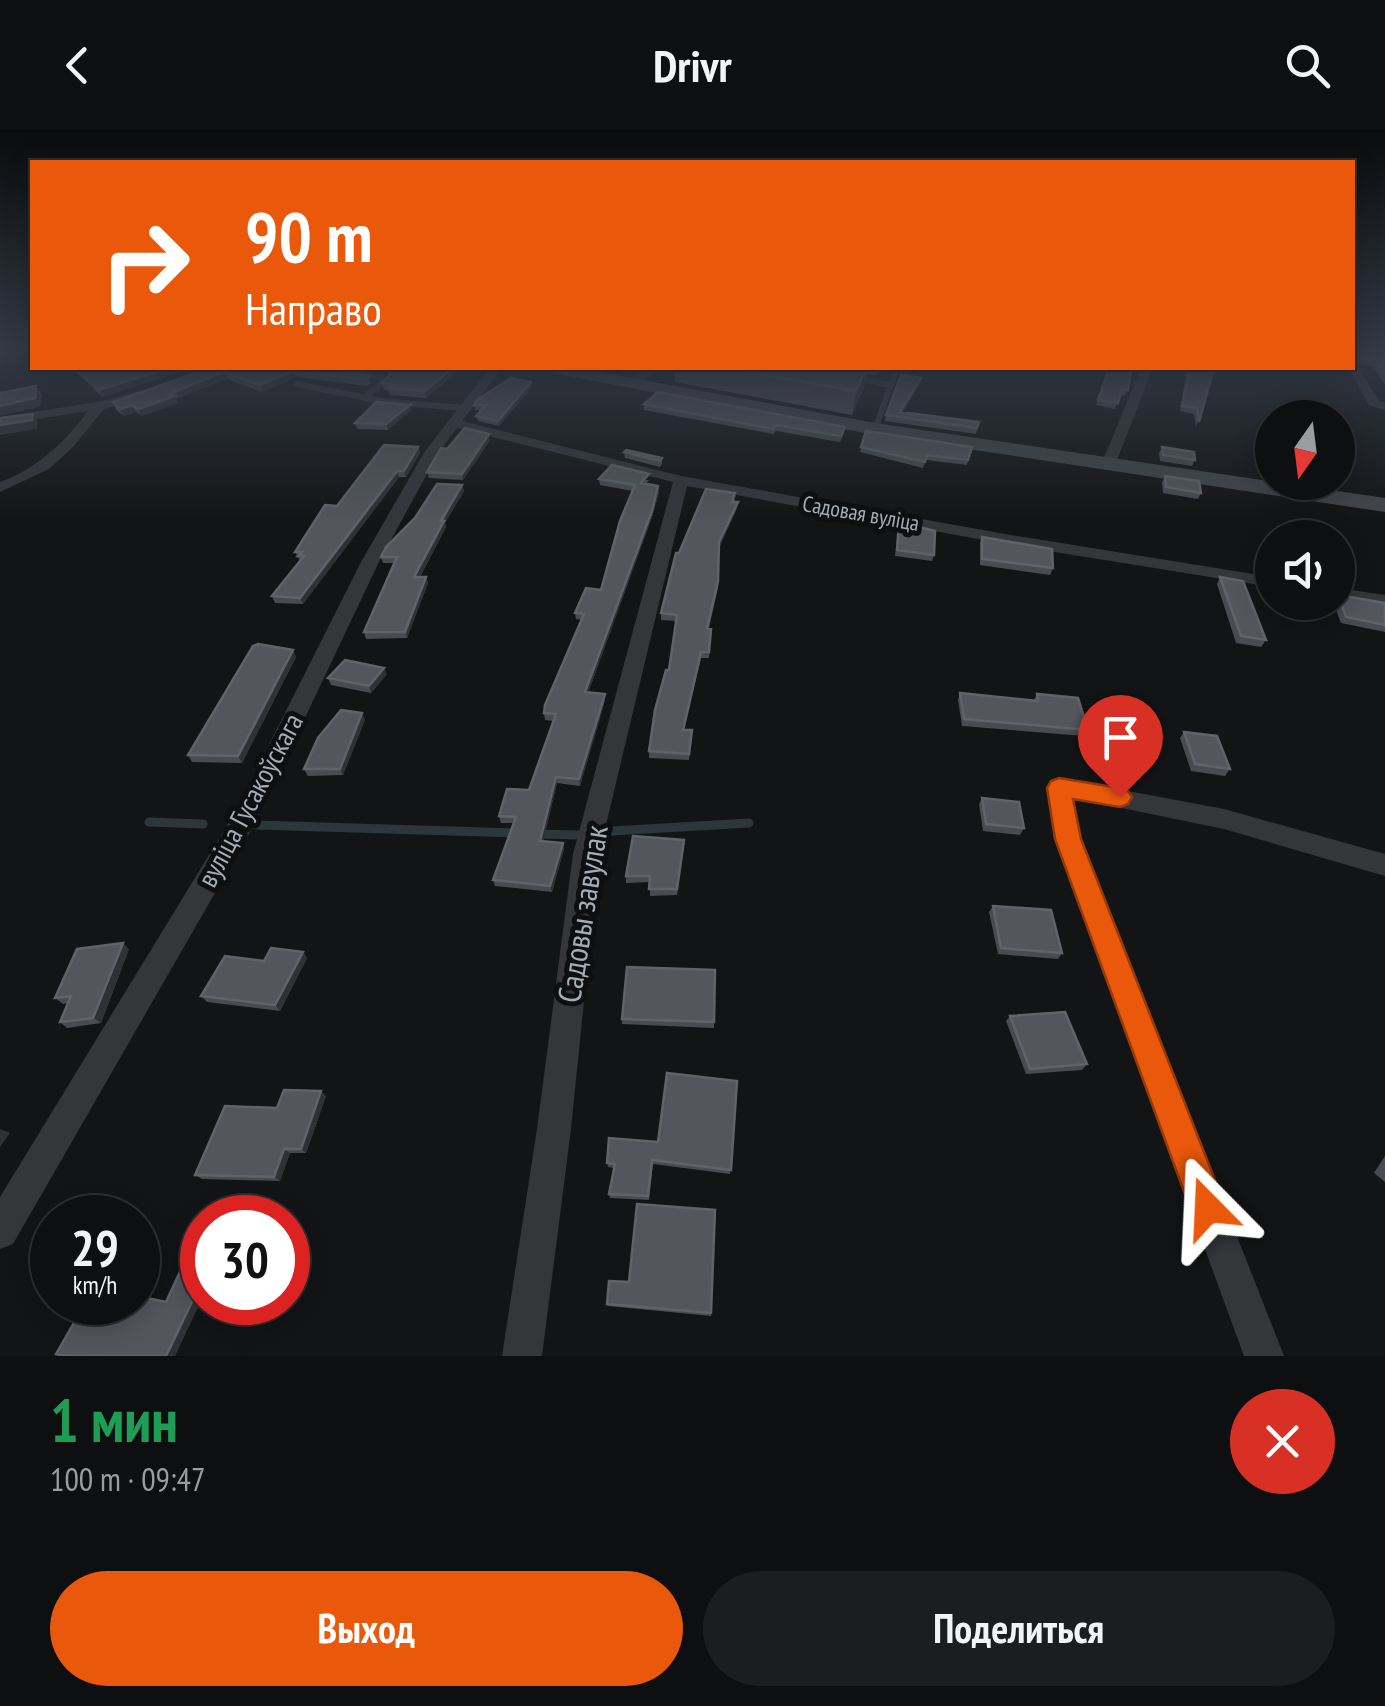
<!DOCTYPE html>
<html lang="ru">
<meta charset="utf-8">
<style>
:root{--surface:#0e0f10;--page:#1c1d1e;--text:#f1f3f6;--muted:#9b9c9f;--line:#2e2f30;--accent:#ea580c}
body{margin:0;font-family:"PT Sans Narrow",sans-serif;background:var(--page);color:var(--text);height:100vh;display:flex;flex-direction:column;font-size:38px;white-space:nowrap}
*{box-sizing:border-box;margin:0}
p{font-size:32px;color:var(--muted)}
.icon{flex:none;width:55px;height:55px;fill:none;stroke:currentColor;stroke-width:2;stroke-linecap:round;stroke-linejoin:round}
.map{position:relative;height:1226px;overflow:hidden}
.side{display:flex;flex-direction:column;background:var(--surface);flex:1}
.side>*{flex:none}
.top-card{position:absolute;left:30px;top:30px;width:1325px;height:210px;border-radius:0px;box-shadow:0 5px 25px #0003,0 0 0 2px var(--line);background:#ea580c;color:#fff;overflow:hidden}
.needle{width:65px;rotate:194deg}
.buttons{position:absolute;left:1255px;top:270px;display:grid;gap:20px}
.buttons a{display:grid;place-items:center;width:100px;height:100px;border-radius:50%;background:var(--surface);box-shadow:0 5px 25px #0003,0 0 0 2px var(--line);font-size:50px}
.speed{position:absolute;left:30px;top:1065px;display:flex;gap:20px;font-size:50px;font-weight:700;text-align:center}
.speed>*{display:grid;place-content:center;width:130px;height:130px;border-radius:50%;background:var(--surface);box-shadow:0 5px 25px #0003,0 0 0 2px var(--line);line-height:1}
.speed small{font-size:25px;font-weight:400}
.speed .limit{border:15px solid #d22;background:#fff;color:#111}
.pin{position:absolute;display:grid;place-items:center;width:85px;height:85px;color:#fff;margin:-102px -42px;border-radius:50% 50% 50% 0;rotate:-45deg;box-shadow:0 0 10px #0007}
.pin .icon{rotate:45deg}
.me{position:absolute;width:110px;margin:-55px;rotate:339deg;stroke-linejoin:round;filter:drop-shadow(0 0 8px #0008)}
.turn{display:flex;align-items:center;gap:35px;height:210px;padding:0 50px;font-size:45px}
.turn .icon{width:130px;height:130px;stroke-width:2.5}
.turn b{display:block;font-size:70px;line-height:85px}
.round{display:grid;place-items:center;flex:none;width:105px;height:105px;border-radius:52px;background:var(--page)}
.overview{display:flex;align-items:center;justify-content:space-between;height:170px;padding:0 50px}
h1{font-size:60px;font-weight:600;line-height:75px;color:#1e9e55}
.action{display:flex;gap:20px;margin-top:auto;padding:20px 50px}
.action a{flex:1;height:115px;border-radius:60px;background:var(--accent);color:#fff;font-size:40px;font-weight:600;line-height:115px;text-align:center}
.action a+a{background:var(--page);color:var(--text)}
header{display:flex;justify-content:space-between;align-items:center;height:130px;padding:0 50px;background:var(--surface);font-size:45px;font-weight:600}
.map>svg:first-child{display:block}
</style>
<header><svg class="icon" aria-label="back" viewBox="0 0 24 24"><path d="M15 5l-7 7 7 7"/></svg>Drivr<svg class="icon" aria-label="search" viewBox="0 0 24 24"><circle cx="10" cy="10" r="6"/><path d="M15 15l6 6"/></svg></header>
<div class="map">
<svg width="1385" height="1226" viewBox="0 0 1385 1226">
<rect width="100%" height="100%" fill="#131415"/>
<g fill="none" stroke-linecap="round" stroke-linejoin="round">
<!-- stream -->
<path stroke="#2c373b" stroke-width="9" d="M149,692L203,694
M256,695L516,703
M612,701L749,693
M535,704L581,705"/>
<!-- lane -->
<path stroke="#34363a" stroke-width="6" d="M335,238L386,249L364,268
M850,247L890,255
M297,254L381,271L464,278
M875,299L897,238"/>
<!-- street -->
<path fill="#34363a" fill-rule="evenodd" d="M1352,229L1380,272H1385V280L1369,275L1349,238H1352Z
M490,238H502L462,291L681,346L1011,405L1272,447V457L1011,415L687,356L599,724L571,999L542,1226H502L537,999L573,724L673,352L457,298L439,322L379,432L253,697L13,1114L0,1119V1067L234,684L361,432L425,321Z
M648,238H662L632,257H624V251Z
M1141,238H1153L1115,335L1103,338L1101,335Z
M140,261L144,262V268L104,279L73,317L49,339L0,362V352C37,339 65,312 88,281L0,295V287L98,272Z
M1338,458L1385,465V477L1338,468Z
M1059,648L1224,679L1385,724V746L1224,699L1073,668L1081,709L1284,1226H1244L1055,709L1047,657L1051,651Z"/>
<!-- secondary -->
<path fill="#42464a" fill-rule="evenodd" d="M544,238H578L875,293L1385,368V382L875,305L553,243Z"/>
</g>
<!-- wall -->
<path fill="#494b50" d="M1352,221H1385V255L1373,236L1360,234L1352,225Z
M72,238H192L102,267Z
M210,238H332L369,246L371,253L367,256L296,247L262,262L226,249L176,269L178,273L142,286L136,282L124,286L116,280L113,272Z
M363,238H454L455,244L426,268L390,265L389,261L384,260L382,253L390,245V243Z
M675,238H884L876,245L867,244L864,257L852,285L675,252Z
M1108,238L1128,260L1125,266L1120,265L1115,279L1096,275Z
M1187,238H1214L1196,297L1194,284L1180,281Z
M921,248L920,253L902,283L979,292L976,304L885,291L886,285Z
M532,257L499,296L478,291L476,286L481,280H475L474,275Z
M644,274L844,303L840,312L776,301L773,304L644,280Z
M411,280L388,300L357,299L355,293Z
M490,310L463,350L429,348L427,342L447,319Z
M418,317L420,323L406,347H399L303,474L275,473L272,466L300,431L295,422L337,376Z
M861,317H972L967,335L926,330L923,338L860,322Z
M1162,317L1195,330L1192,336L1160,331L1159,323Z
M624,322L662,328V334L660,337L625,328Z
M1165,346L1201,363L1198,369L1163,363L1162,352Z
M599,349L649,350L646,354L659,362L652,387L588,563L605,564V570L580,656L557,653L543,711L563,713L564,719L552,762L495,756L493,750L513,693H501L499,686L529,660L554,591L545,590L544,583L581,490L576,489L575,483L601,460L633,361L600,355Z
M462,355L464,361L445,393L446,397L420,447H426L428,453L407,508L366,509L364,502L394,433H383L381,427Z
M735,369L734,372L737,378L719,418L718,458L709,498L711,499L709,528H701L684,600L692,607L689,630L649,628V621L669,540L676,491L661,490V483L679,423Z
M899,392L934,425L932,431L895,426Z
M982,407L1053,438L1050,445L980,435V413Z
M1220,447L1266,510L1261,517L1236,513L1217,454Z
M1338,465L1385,473V502L1341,493L1333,472H1338Z
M293,520L296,527L242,633L192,632L188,625Z
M387,544L371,563L331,555L328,548Z
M960,563L1034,570L1037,564L1088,600L1085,606L962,596L958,570Z
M362,583L365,590L343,645L308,646L304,639Z
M1184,602L1230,639L1225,646L1191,641L1180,608Z
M982,668L1024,698L1020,705L983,701L979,674Z
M684,716L677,765L650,766V752L626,753V746Z
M993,776L1062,823L1058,829L998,824L989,782Z
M129,819L101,893L67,898L60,892L68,873L63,874L55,868Z
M303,822L307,828L280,881L207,872L201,866L264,831Z
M715,840L714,898L622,894V889Z
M1010,886L1087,934L1082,940L1026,944L1006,891Z
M737,951L730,1044L653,1034L649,1070L610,1068L609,1064L614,1038L608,1037L607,1033L658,1012Z
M326,966L306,1023H290L280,1051L202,1049L195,1045L277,978Z
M1385,1026V1052L1374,1043Z
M715,1080L711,1186L608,1176L607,1174L629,1152Z"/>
<!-- shaded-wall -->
<path fill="#2f3134" d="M169,238H192L102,267L99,260Z
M454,238L455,244L426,268L425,261Z
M866,238L864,257L852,285L856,261Z
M293,241L296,247L262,262L260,255Z
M223,242L226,249L176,269L178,273L142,286L138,279L169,264Z
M921,248L920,253L899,288L900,282Z
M531,252L532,257L499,296L498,291Z
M36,256L42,265L40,277L0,286V276Z
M132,275L136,282L124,286L120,279Z
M410,275L411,280L388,300L386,294Z
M33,284L38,292L37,299L0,305V295Z
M489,304L490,310L463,350L462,344Z
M418,317L420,323L406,347L404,341Z
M397,341L399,347L303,474L300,468Z
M462,355L464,361L445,393L446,397L416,454L414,447L441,391Z
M658,356L659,362L652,387L586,569L585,562Z
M738,372L737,378L719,418V412Z
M426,447L428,453L407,508L405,502Z
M293,520L296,527L242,633L238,626Z
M701,522V528L683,606V600Z
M384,538L387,544L371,563L369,556Z
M605,564V570L600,589L580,656L579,649Z
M362,583L365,590L343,645L340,639Z
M556,647L557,653L542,717L540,711Z
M563,713L564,719L552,762L550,756Z
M123,813L129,819L101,893L93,888Z
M303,822L307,828L280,881L275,875Z
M321,961L326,966L306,1023L301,1019Z
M0,999L10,1003L0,1017Z
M284,1019L290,1023L280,1051L274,1047Z
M202,1151V1169L175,1226H166Z"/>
<!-- building -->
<path fill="#53565b" stroke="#606469" stroke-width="2.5" d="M1356,221H1385V245L1376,231L1363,229Z
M74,238H169L99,260Z
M210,238H332L369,246L365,249L293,241L260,255L223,242L169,264L175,266L138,279L132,275L120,279L113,272Z
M388,238H453L425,261L389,258L392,255L382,253L390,245Z
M724,238H866L856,261Z
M1109,238H1131L1128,260L1122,259L1118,273L1098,270Z
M1190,238H1214L1199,292L1197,278L1182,276Z
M901,245L921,248L900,282L979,292L977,298L886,285Z
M511,248L531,252L498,291L476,286L486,275H474L477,270Z
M36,256L35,268L0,276V263Z
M658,262L845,297L841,306L776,295L773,299L644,274Z
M376,272L410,275L386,294L355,293Z
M33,284L32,290L0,295V288Z
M465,298L489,304L462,344L427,342L441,318L447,319Z
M866,301L972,317L968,330L927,325L925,332L861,317Z
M384,315L418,317L404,341H397L300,468L272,466L304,426H298L302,422H295L325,375L337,376Z
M1162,317L1194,322L1195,330L1163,325Z
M626,320L662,328L660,331L624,322Z
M612,335L649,344L641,353L658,356L652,381L585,562L605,564L579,649L556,647L540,711L563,713L550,756L493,750L516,687L499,686L507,659L529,660L556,584L544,583L545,575L584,484L575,483L586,458L601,460L620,391L635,355L599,349Z
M1165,346L1199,351L1201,363L1166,357Z
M437,354L462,355L441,391H444L414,447H426L405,502H364L397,427H381L386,417L415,388Z
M706,359L735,363L732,372H738L719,412L718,451L707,498L711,499L709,522H701L683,600H692L689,624L649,621L655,580L666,540H669L677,485L661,483L676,423H679Z
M899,392L935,401L934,425L897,420Z
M982,407L1052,419L1053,438L982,429Z
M1220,447L1243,451L1266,510L1241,506Z
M1338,465L1385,473V495L1346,487Z
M258,514L293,520L238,626L188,625L253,516Z
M345,530L384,538L369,556L328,548Z
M960,563L1038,571L1037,564L1078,568L1088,600L964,589Z
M341,580L362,583L340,639H304L318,608Z
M1184,602L1217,606L1230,639L1195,634Z
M982,668L1019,672L1024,698L986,694Z
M633,706L684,710L677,759H649L650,746H626Z
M993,776L1051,780L1062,823L1001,818Z
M123,813L93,888L60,892L71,866L55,868L77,819Z
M271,818L303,822L275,875L201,866L225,826L264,831Z
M627,837L715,840L714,892L622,889Z
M1065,882L1087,934L1030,939L1010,886Z
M667,943L737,951L731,1040L652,1030L648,1066L609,1064L615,1034L607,1033L609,1008L658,1012Z
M284,960L321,961L301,1019H284L274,1047L195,1045L225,976L277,978Z
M637,1074L715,1080L711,1183L607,1174L609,1151L629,1152Z
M191,1118L202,1119V1151L166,1226H66L56,1224L86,1172H138V1166L166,1172Z"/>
<!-- sky -->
<linearGradient id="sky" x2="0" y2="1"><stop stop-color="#0a0b0c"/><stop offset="0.56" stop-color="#333a46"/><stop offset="1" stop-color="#333a46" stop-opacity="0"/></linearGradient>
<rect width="1385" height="392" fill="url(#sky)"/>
<!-- route -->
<path fill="#ea580c" stroke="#983908" stroke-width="2.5" d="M1059,648L1120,658L1128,661L1132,667L1128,674L1120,677L1073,669L1081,709L1226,1078L1221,1091L1208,1096L1195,1091L1190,1078L1055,709L1047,658L1051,651Z"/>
<g text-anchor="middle" stroke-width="10" stroke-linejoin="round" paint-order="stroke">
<!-- far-street labels -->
<g font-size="22" fill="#a5adb6" stroke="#0e0f10">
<text transform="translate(861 383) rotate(10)" y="8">Садовая вуліца</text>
</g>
<!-- street labels -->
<g font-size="28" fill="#a5adb6" stroke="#0e0f10">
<text transform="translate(250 670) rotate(-62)" y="10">вуліца Гусакоўскага</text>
</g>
<!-- near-street labels -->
<g font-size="32" fill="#a5adb6" stroke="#0e0f10">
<text transform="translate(583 784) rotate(-81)" y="11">Садовы завулак</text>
</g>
</g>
</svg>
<div class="buttons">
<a><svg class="needle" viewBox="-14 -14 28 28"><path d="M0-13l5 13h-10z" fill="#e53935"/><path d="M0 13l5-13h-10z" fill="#9b9c9f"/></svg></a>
<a><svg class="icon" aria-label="sound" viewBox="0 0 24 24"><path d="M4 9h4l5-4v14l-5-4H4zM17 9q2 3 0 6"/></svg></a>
</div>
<div class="speed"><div>29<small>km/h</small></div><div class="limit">30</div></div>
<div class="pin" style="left:1120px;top:667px;background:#d93025"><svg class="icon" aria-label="arrive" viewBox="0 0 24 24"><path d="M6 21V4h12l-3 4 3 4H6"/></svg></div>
<svg class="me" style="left:1208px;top:1078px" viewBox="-20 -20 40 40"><path d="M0-17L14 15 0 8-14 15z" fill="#ea580c" stroke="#fff" stroke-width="4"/></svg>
<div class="top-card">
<div class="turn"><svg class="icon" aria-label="right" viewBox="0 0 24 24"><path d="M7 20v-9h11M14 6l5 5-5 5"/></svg><div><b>90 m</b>Направо</div></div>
</div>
</div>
<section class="side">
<div class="overview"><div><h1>1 мин</h1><p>100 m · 09:47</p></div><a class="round" style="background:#d93025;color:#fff"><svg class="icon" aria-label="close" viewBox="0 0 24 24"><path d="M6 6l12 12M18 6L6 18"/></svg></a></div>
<div class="action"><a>Выход</a><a>Поделиться</a></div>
</section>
